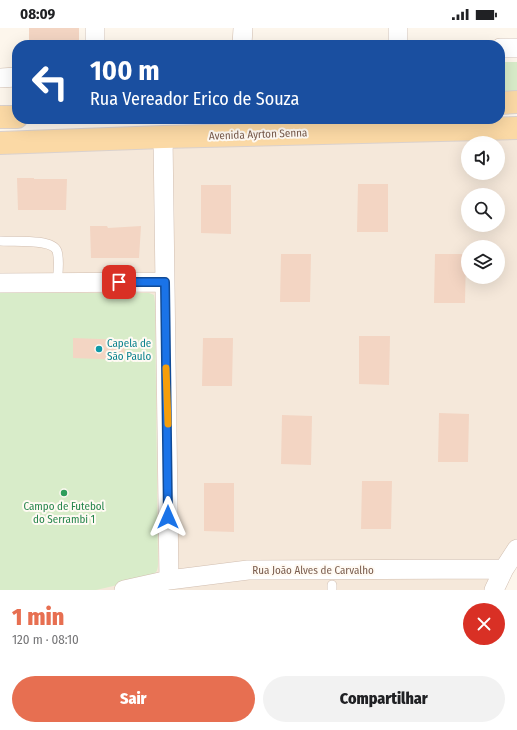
<!DOCTYPE html>
<html lang="pt">
<meta charset="utf-8">
<style>
:root{--surface:#fff;--page:#f2f2f2;--text:#202124;--muted:#757577;--accent:#e76f51}
body{margin:0;font-family:"Fira Sans Condensed",sans-serif;background:var(--page);color:var(--text);height:100vh;display:flex;flex-direction:column;font-size:15px;white-space:nowrap}
*{box-sizing:border-box;margin:0}
p{font-size:13px;color:var(--muted)}
.icon{flex:none;width:22px;height:22px;fill:none;stroke:currentColor;stroke-width:2;stroke-linecap:round;stroke-linejoin:round}
.map{position:relative;height:562px;overflow:hidden}
.sheet{display:flex;flex-direction:column;background:var(--surface);flex:1}
.sheet>*{flex:none}
.guide{position:absolute;left:12px;top:12px;width:493px;height:84px;border-radius:16px;box-shadow:0 4px 16px #0002;background:#1a4fa0;color:#fff;overflow:hidden}
.controls{position:absolute;left:461px;top:108px;display:grid;gap:8px}
.controls a{display:grid;place-items:center;width:44px;height:44px;border-radius:50%;background:var(--surface);box-shadow:0 4px 16px #0002;font-size:20px}
.pin{position:absolute;display:grid;place-items:center;width:34px;height:34px;color:#fff;margin:-17px;border-radius:8px;box-shadow:0 2px 6px #0006}
.me{position:absolute;width:44px;margin:-22px;rotate:0deg;stroke-linejoin:round;filter:drop-shadow(0 0 3px #0008)}
.turn{display:flex;align-items:center;gap:14px;height:84px;padding:0 12px;font-size:18px}
.turn .icon{width:52px;height:52px;stroke-width:2.5}
.turn b{display:block;font-size:28px;line-height:34px}
.round{display:grid;place-items:center;flex:none;width:42px;height:42px;border-radius:21px;background:var(--page)}
.overview{display:flex;align-items:center;justify-content:space-between;height:68px;padding:0 12px}
h1{font-size:24px;font-weight:800;line-height:30px;color:var(--accent)}
.button{display:flex;gap:8px;margin-top:auto;padding:8px 12px}
.button a{flex:1;height:46px;border-radius:24px;background:var(--accent);color:#fff;font-size:16px;font-weight:800;line-height:46px;text-align:center}
.button a+a{background:var(--page);color:var(--text)}
.status{display:flex;justify-content:space-between;align-items:center;height:28px;padding:0 20px;background:var(--surface);direction:ltr}
.status svg{height:11px;fill:currentColor}
.map>svg:first-child{display:block}
</style>
<div class="status"><b>08:09</b><svg viewBox="0 0 49 12"><path d="M0 12V9h3v3zM5 12V6h3v6zM10 12V3h3v9zM15 12V0h3v12zM26 1h20v11H26zM47 4h2v5h-2z"/></svg></div>
<div class="map">
<svg width="517" height="562" viewBox="0 0 517 562">
<rect width="100%" height="100%" fill="#fdf6ec"/>
<!-- residential -->
<path fill="#f5e8da" fill-rule="evenodd" d="M517,91V521L494,562H0V106ZM468,115H498V145H468ZM468,167H498V197H468ZM468,219H498V249H468Z"/>
<!-- green -->
<path fill="#d8ecc9" d="M500,34H517V64L500,65Z
M0,265H149L154,267L155,275L158,536C158,544 155,546 148,550L96,562H0Z"/>
<!-- building -->
<path fill="#f3d5c3" d="M29,0H79V17H29Z
M17,150H34V151H67L66,182H18Z
M358,156H388V204H357Z
M201,157H231V206L201,205Z
M90,198H107L108,200L141,198L139,230H91Z
M281,226H311L310,274H280Z
M435,226H466L465,275H434Z
M359,308H390L389,357L359,356Z
M73,310L125,312L124,332L73,330Z
M203,310H233L232,358H202Z
M439,385L469,386L468,434H438Z
M282,387L312,388L311,437L281,436Z
M362,453H392L391,501H361Z
M204,455H234V504L204,503Z"/>
<g fill="none" stroke-linecap="round" stroke-linejoin="round">
<defs>
<path id="lane" d="M0,213C13,214 52,210 57,223C60,233 58,245 57,255
M332,562V557"/>
<path id="street" d="M95,0V17
M398,0V17
M242,17L243,0
M500,20H517
M0,50L17,49
M163,109L169,552
M0,255L165,254
M124,562L169,552L248,542L504,541
M494,562L504,541L517,521"/>
<path id="primary" d="M500,75L517,74
M0,89H17
M0,115L163,109L517,100"/>
</defs>
<!-- lane casing -->
<use href="#lane" stroke="#d1beb0" stroke-width="10"/>
<!-- street casing -->
<use href="#street" stroke="#d1beb0" stroke-width="20"/>
<!-- primary casing -->
<use href="#primary" stroke="#dad1cd" stroke-width="24"/>
<!-- lane -->
<use href="#lane" stroke="#fff" stroke-width="9"/>
<!-- street -->
<use href="#street" stroke="#fff" stroke-width="19"/>
<!-- primary -->
<use href="#primary" stroke="#fbd9a5" stroke-width="22"/>
</g>
<g fill="none" stroke-linecap="round" stroke-linejoin="round">
<defs>
<path id="route" d="M119,254H165L168,489"/>
</defs>
<!-- route casing -->
<use href="#route" stroke="#114b97" stroke-width="10"/>
<!-- route -->
<use href="#route" stroke="#1a73e8" stroke-width="7"/>
<!-- slow -->
<path stroke="#f59e0b" stroke-width="7" d="M166,340L168,396"/>
</g>
<!-- markers -->
<circle fill="#0f9aa8" stroke="#fffaf3" stroke-width="1.5" cx="99" cy="321" r="4"/>
<circle fill="#2e9e5b" stroke="#fffaf3" stroke-width="1.5" cx="64" cy="465" r="4"/>
<g text-anchor="middle" stroke-width="4" stroke-linejoin="round" paint-order="stroke">
<!-- street labels -->
<g font-size="11" fill="#7a5c4d" stroke="#fffaf3">
<text transform="translate(258 106) rotate(-2)" y="4">Avenida Ayrton Senna</text>
<text x="313" y="546">Rua João Alves de Carvalho</text>
</g>
<!-- culture labels -->
<g font-size="11" fill="#0d838f" stroke="#fffaf3" text-anchor="start">
<text x="107" y="319">Capela de<tspan x="107" dy="13">São Paulo</tspan></text>
</g>
<!-- leisure labels -->
<g font-size="11" fill="#27864d" stroke="#fffaf3">
<text x="64" y="482">Campo de Futebol<tspan x="64" dy="13">do Serrambi 1</tspan></text>
</g>
</g>
</svg>
<div class="controls">
<a><svg class="icon" aria-label="sound" viewBox="0 0 24 24"><path d="M4 9h4l5-4v14l-5-4H4zM17 9q2 3 0 6"/></svg></a>
<a><svg class="icon" aria-label="search" viewBox="0 0 24 24"><circle cx="10" cy="10" r="6"/><path d="M15 15l6 6"/></svg></a>
<a><svg class="icon" aria-label="layers" viewBox="0 0 24 24"><path d="M12 4l9 5-9 5-9-5zM3 14l9 5 9-5"/></svg></a>
</div>
<div class="pin" style="left:119px;top:254px;background:#d93025"><svg class="icon" aria-label="arrive" viewBox="0 0 24 24"><path d="M6 21V4h12l-3 4 3 4H6"/></svg></div>
<svg class="me" style="left:168px;top:489px" viewBox="-20 -20 40 40"><path d="M0-17L14 15 0 8-14 15z" fill="#1a73e8" stroke="#fff" stroke-width="4"/></svg>
<div class="guide">
<div class="turn"><svg class="icon" aria-label="left" viewBox="0 0 24 24"><path d="M17 20v-9H6M10 6l-5 5 5 5"/></svg><div><b>100 m</b>Rua Vereador Erico de Souza</div></div>
</div>
</div>
<section class="sheet">
<div class="overview"><div><h1>1 min</h1><p>120 m · 08:10</p></div><a class="round" style="background:#d93025;color:#fff"><svg class="icon" aria-label="close" viewBox="0 0 24 24"><path d="M6 6l12 12M18 6L6 18"/></svg></a></div>
<div class="button"><a>Sair</a><a>Compartilhar</a></div>
</section>
